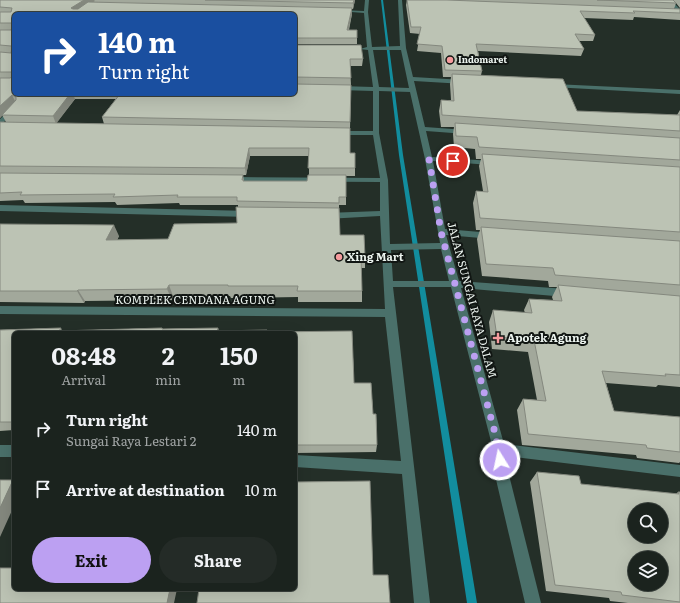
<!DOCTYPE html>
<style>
:root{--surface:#1b231e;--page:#242b27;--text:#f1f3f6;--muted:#a0a4a4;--line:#39403c;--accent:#bca0f2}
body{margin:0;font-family:Literata,serif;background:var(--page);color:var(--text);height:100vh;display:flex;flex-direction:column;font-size:15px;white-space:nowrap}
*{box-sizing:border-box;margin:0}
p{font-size:13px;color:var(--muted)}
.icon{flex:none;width:22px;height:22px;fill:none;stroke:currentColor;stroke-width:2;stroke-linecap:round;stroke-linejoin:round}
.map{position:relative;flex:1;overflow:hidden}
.panel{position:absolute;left:12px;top:331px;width:285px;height:260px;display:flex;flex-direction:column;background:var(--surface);border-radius:6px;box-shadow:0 4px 16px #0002,0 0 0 1px var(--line)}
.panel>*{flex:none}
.top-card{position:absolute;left:12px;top:12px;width:285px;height:84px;border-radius:6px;box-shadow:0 4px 16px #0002,0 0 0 1px var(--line);background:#1a4fa0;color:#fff;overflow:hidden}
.fabs{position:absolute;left:628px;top:503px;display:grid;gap:8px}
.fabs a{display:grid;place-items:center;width:40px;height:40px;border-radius:50%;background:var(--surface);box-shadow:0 4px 16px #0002,0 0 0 1px var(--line);font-size:20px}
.pin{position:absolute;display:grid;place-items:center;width:34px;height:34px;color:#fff;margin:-17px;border:2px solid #fff;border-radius:50%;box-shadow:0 1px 4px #0007}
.me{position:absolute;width:44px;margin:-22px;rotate:350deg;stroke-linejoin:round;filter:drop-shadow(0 0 3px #0008)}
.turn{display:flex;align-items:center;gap:14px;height:84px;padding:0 20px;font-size:18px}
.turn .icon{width:52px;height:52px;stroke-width:2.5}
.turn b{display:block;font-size:28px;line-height:34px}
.eta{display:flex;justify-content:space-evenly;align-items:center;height:68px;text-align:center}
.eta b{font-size:24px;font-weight:700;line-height:28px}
.cta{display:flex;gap:8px;margin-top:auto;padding:8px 20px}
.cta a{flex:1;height:46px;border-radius:24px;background:var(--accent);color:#111;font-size:16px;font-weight:700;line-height:46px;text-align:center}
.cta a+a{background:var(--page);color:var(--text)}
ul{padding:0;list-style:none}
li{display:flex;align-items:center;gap:12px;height:60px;padding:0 20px}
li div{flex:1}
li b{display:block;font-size:15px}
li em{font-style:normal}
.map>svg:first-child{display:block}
</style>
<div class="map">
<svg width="680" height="603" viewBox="0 0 680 603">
<rect width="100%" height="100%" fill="#242f28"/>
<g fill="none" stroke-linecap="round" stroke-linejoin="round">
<!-- stream -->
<path fill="#128d9e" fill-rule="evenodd" d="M381,0H383L403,155L477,603H467L399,155Z"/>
<!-- minor -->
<path fill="#4a706a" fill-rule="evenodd" d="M94,0H99L80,14H75Z
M365,0H369L368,12L372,47L400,46L398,0H402L406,48L413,77L464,80L467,82L464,84L414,81L425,127L466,130L469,132L466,134L426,131L432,157L492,161L496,163L492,165L433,161L445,229L492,233L496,236L492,239L446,235L459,281L566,289L569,290L571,293L569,296L566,297L461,288L504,444L680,465V477L506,456L508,471L541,603H525L494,471L493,449L451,287H393L430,603H414L402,474L295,467V455L401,461L385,317L0,314V306L385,309L380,216L326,219L322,216L326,213L380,211V182L232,181L228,179L232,177L380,178L373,135H336L333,133L336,131H373V91L339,90L336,88L339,86L373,87L368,50L360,49L367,47L364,13L338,11L340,10L364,11ZM373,50H401L409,88L379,87ZM379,91L410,92L425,159L440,243L390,244L388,180L379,133ZM441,249L449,281H393L391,250Z
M666,0H671L680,9V13Z
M554,84L680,90V94L552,87V85Z
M10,109L15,110L2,124L0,125V119Z
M0,205L250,211L254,214L250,217L0,211Z
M0,445H14V457H0Z"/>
</g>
<!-- wall -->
<path fill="#a2a89b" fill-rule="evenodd" d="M0,0H355L353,9H352V14L349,30L357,38V44H295V14L14,94H295V45L363,59L362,66H350L351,85L350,129V153L355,168V176H346V205H339L340,235L365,257V268H361L362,291V302H298V297L231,298L230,296H173L172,300L85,301L84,303L0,302V224L119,236L117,240L168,239L237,223L238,207V205H180L179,203L117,205L115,202L25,203L23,200L0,201V122H6L2,115L0,118V52H11H0V30H11H0ZM75,99H116L102,117L104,124L56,123ZM250,156H309V175L307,181H244L243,175H246Z
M407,0H680V8L676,3L674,9H680V20L634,17L633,20L584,18L595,35L593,41H579L584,49L581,56L478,51L482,71L481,75L577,111L677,115L680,110V387L658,385L656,387L606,383L614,411L680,417V462L679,463L637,458L636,455L522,445L517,410L523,399L537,400L528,352L492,349L489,322L493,310L525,313L524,310L529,299L553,300L552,297L557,287H549L548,281L482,276L477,239L480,230H476L473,203L476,191H483L479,166L481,159H476L475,149L454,147L453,134L454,127H441L439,111L441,100H451L450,84L451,77H443L441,53L417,51L420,34L410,33L406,5Z
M61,328L62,331L162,328L163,329L218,328L219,331L267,330V332L352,331L354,383H371L373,414H376L377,445L376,452L295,453V390L296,374H295V333H14V430L0,431V330Z
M537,472L581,484L676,494L678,492H680V603H628L610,601L609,598L546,591L530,482Z"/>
<!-- shaded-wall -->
<path fill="#84887e" d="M84,0H94L95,1L74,14L71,8Z
M354,0H355L353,9V3Z
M352,8V14L347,36V30Z
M70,94H73L75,99L56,124L53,116Z
M12,95L16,103L0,118V106Z
M249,148L250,156L246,175L245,168Z
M114,225L119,236L112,251L106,240Z
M169,285L173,296L172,300L167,289Z
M78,290L85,301L84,303L77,291Z
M13,480L14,482V506L0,537V508Z
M170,589H177L174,603H167Z"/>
<!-- building -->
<path fill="#bcc3b4" stroke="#84887e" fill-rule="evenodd" d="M0,0H84L71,8L73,9H78L88,2L352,8L347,30H357V38H295V14H14V94H70L53,116L2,115L16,100V97L12,95L0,106V78H10L12,77V72H0V52L11,53L12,47L11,46L0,45V30H11L13,25L11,23H0V12H11L12,8L0,7Z
M205,0H354L353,3Z
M407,0H447L680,9V13L633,11L635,13L580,11L595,35L575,34L584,49L476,44L482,71L445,70L442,46L417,44L421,27H411Z
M597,0H673L676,3Z
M295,45H361L363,59H350L351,78L295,77Z
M452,74L563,79L577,111L680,115V131L442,115L441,100L454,101Z
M295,84L351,85L350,122L102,117L120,94H295Z
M0,122L350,128V153H355V168H308L309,148H249L245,168L0,166Z
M455,123L680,138V160L479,147L477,137L456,136Z
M482,154L680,167V232L480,218L476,191L488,192Z
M0,173L243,175L242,180H244L243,181H307L308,175H346V197H339V203L237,201V197H177L178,195L113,197L115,194L20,195L22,192L0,193Z
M236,207L339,208L340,235H364L365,257H361L362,291H297L298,286H228V285H169L167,289L78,290L77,291H0V224L114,225L106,240L168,239L174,224L237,223Z
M481,227L680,241V285L555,275L553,268L486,264Z
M558,285L680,296V375L665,374L666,376L602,371L614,411L680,417V452L647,448L646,445L528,434L523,399L546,401L534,340L497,337L493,310L532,313L529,299L562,301Z
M61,328L59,331L162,328V329L218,328L217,331L267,330V332L352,331L354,383H371L373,414H376L377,445H295V390L296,365H295V333H14V422H0V330Z
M537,472L579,476L581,484L679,494L678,492H680V602L622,595L621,592L555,585ZM635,510H661V536H635ZM635,558H661V584H635Z
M0,480H13L0,508Z
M370,481L373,575H388L390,603H197L199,589H295V482Z
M0,568H14V589H170L167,603H0Z"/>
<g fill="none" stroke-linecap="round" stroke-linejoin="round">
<!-- route -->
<path stroke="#bca0f2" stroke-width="7" stroke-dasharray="0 12.6" d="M453,161L429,159L441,232L495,433L500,460"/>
</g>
<!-- markers -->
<g fill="#f59b9d" stroke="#111613" stroke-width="1.5">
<circle cx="450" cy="60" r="4"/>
<circle cx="339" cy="257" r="4"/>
<path d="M496 332h4v4h4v4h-4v4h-4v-4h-4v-4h4z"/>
</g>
<g text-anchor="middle" stroke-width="4" stroke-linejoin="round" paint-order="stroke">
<!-- far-poi labels -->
<g font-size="9" font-weight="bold" fill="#ecf4ef" stroke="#111613" text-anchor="start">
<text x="458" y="63">Indomaret</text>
</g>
<!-- poi labels -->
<g font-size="11" font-weight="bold" fill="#ecf4ef" stroke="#111613" text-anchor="start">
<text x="347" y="261">Xing Mart</text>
<text x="507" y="342">Apotek Agung</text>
</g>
<!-- street labels -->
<g font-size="11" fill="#ecf4ef" stroke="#111613">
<text x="195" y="304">KOMPLEK CENDANA AGUNG</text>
<text transform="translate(472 300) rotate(75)" y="4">JALAN SUNGAI RAYA DALAM</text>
</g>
</g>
</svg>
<div class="fabs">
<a><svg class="icon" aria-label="search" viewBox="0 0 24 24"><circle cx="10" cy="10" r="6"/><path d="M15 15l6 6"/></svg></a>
<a><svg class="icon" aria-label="layers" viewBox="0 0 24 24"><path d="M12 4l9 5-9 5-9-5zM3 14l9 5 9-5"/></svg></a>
</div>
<div class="pin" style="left:453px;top:161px;background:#d93025"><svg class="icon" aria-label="arrive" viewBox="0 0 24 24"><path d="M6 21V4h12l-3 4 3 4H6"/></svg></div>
<svg class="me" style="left:500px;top:460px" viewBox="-20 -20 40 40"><circle r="17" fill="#bca0f2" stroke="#fff" stroke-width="3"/><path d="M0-11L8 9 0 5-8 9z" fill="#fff"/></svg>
<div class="top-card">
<div class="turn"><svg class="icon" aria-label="right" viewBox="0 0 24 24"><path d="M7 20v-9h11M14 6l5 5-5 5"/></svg><div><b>140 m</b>Turn right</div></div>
</div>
<section class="panel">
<div class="eta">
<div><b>08:48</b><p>Arrival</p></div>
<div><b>2</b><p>min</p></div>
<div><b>150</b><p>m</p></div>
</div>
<ul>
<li><svg class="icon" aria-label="right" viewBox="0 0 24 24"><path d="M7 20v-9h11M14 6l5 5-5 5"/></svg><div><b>Turn right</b><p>Sungai Raya Lestari 2</p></div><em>140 m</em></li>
<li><svg class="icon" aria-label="arrive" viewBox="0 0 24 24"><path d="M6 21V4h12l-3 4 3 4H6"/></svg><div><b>Arrive at destination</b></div><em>10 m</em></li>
</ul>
<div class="cta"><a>Exit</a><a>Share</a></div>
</section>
</div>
